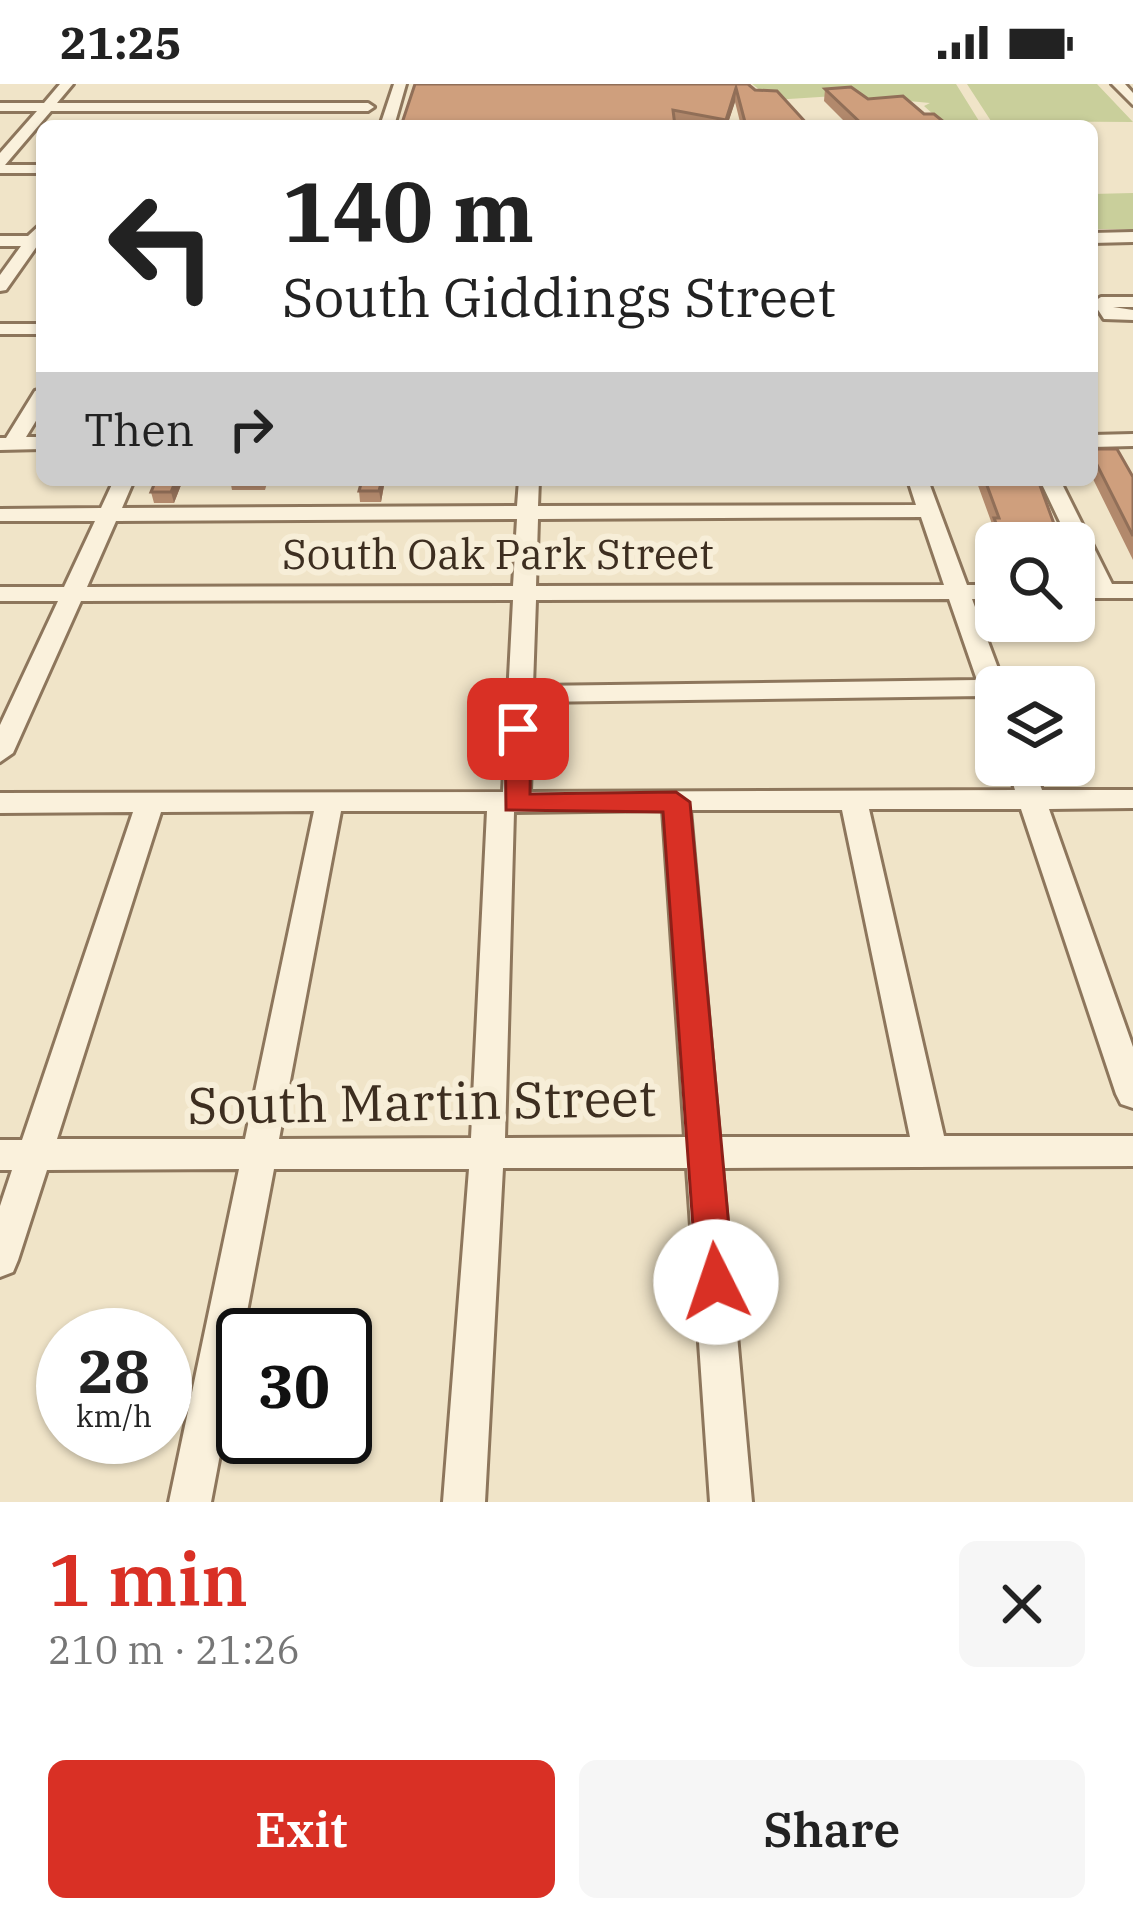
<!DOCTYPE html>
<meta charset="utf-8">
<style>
:root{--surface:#fff;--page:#f6f6f6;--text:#222;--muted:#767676;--accent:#d93025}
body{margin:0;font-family:"IBM Plex Serif",serif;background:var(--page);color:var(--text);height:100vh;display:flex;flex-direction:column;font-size:45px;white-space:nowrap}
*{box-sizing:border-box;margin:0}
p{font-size:39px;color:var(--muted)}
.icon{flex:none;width:66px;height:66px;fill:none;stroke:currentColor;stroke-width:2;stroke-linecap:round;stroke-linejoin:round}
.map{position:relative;height:1418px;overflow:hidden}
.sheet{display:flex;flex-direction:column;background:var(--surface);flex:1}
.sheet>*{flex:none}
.banner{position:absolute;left:36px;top:36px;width:1062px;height:366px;border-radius:18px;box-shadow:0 3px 9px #0004;background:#fff;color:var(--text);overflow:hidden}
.buttons{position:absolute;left:975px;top:438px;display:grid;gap:24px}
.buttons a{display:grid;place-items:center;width:120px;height:120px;border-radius:18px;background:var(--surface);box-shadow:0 3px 9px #0004;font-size:60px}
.speed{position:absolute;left:36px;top:1224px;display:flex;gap:24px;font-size:60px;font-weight:700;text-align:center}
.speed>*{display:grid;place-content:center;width:156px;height:156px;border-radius:50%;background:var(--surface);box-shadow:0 3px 9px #0004;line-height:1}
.speed small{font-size:30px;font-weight:400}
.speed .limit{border:6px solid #111;border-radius:18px;background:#fff;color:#111}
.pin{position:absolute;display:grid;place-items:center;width:102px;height:102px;color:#fff;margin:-51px;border-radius:24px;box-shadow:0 6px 18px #0006}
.me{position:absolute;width:132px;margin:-66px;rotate:356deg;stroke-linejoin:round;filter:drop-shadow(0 0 9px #0008)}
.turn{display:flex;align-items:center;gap:42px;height:252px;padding:0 48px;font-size:54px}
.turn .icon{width:156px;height:156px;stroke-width:2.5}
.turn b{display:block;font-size:84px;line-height:102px}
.then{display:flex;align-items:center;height:114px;padding:0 48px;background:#0003;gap:24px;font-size:45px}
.round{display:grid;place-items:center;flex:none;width:126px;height:126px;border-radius:18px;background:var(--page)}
.head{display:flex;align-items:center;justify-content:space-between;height:204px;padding:0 48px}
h1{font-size:72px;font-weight:600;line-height:90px;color:var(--accent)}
.cta{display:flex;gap:24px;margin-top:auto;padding:24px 48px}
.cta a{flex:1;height:138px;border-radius:18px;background:var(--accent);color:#fff;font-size:48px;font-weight:600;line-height:138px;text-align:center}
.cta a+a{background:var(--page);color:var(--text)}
.status{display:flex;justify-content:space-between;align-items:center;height:84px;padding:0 60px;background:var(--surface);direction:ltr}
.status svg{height:33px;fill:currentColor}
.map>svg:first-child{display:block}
</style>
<div class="status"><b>21:25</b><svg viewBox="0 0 49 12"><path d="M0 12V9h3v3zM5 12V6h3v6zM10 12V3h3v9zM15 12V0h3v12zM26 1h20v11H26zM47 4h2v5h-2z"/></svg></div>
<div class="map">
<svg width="1133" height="1418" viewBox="0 0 1133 1418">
<rect width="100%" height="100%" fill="#f0e4c8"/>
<!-- green -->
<path fill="#c9cf9b" d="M752,0H956L979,37L944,40L924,22L930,19L898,16L888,22L851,11L773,16Z
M967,0H1097L1133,38L991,37Z
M1133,109V145H1092V110Z"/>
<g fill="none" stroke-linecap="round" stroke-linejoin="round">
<defs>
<path id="minor" d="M60,0H73L57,19H368L374,23L368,27H51L5,81H42V89H0V69L37,27H0V19H44Z
M394,0H406L394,42H380Z
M1112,0H1125L1133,9V21Z
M42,139V162H37L6,206L0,207V191L21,162H0V152H28Z
M1133,148V158L1092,159V149Z
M1101,213H1133V223H1113L1133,226V236L1104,235L1093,218Z
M0,240H42V250H0Z
M42,305V327L26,353H42V365L0,366V354H6L35,307Z
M1133,350V362L1092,363V351Z
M114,396H134L122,424L517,422L519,396H539L538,422L916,421L908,396H928L967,501H996V515H972L1005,603H996V622L987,620L983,612L533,618L530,708L1015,706L1007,681H1033L1042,706H1133V724L1049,725L1133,963V1024L1121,1020L1116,1010L1021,725H869L944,1052H1133V1082L722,1084L752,1418H710L687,1084H503L485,1418H443L469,1085H274L211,1418H169L239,1085L47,1086L18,1176L13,1188L0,1193V1122L12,1086H0V1056H22L133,728L0,729V709L503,708L513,516L81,517L13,669L0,678V641L58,517H0V503H64L95,437H0V425L101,424ZM921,433L944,501L536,502L538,435ZM517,435L513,502L87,503L116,437ZM949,515L977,596L533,602L536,516ZM663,726L685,1053L505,1054L514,728ZM690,726H842L910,1053H719ZM314,727L245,1055H57L161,728ZM341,727H487L471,1054L279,1055Z
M1040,396H1060L1112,500H1133V514H1074V500H1089L1074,459H1070Z"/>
</defs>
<!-- minor casing -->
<use href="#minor" stroke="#8d765c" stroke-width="6"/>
<!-- minor -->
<use href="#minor" fill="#faf1dc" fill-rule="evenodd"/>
</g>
<!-- wall -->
<path fill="#b2896c" d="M748,0L809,42H741L735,18L727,42H683L404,30Z
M825,5L868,15L949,42H849L824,17Z
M1092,365L1133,393V476L1092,393Z
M156,396H183L174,419H154L151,408Z
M230,396H268L265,406H232Z
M274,396H307L306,401H275Z
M385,396L381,418H360L359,407Z
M976,396H1038L1061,459H996V478L990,461L992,440Z"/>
<!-- shaded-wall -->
<path fill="#916f58" d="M736,4L735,18L727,42H725Z
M176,396H183L174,419L171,408Z
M382,396H385L381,418L379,407Z"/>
<!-- building -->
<path fill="#cf9f7d" stroke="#916f58" stroke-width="3" d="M415,0H748L755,6L777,7L809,42H746L736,4L726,36L673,26L675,42H401Z
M851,3L868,15L903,12L924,30H934L949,42H864L825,5Z
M1092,365H1117L1133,393V452L1092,371Z
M156,396H176L171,408H151Z
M362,396H382L379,407H359Z
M985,396H1038L1061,459H998L994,447H999L994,434H999Z"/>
<!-- route -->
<path fill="#d93025" stroke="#8d1f18" stroke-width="3" d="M518,636L531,645L530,710L676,708L690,718L734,1198L729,1210L716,1216L702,1210L697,1198L663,728L506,726L505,645Z"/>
<g text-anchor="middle" stroke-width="12" stroke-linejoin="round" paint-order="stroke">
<!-- street labels -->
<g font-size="42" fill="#3d2e20" stroke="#f7eed8">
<text x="498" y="485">South Oak Park Street</text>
</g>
<!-- near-street labels -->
<g font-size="51" fill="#3d2e20" stroke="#f7eed8">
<text transform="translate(422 1018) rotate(-1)" y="18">South Martin Street</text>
</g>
</g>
</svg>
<div class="buttons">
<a><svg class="icon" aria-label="search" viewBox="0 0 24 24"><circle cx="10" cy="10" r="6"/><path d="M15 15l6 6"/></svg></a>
<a><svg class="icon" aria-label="layers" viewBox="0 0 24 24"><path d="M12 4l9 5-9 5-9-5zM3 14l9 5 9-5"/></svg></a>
</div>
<div class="speed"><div>28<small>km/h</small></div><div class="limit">30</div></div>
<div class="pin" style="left:518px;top:645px;background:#d93025"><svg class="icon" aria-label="arrive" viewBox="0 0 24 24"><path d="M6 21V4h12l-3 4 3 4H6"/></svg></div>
<svg class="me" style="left:716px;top:1198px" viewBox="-20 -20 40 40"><circle r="19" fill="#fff"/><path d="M0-13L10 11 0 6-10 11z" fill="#d93025"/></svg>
<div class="banner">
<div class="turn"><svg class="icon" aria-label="left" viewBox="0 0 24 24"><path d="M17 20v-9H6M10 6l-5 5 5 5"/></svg><div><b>140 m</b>South Giddings Street</div></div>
<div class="then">Then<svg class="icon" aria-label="right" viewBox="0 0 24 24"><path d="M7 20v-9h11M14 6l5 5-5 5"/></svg></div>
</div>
</div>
<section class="sheet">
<div class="head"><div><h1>1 min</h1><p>210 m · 21:26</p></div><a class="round"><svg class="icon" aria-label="close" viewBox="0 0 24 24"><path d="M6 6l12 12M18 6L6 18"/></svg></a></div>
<div class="cta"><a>Exit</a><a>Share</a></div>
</section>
